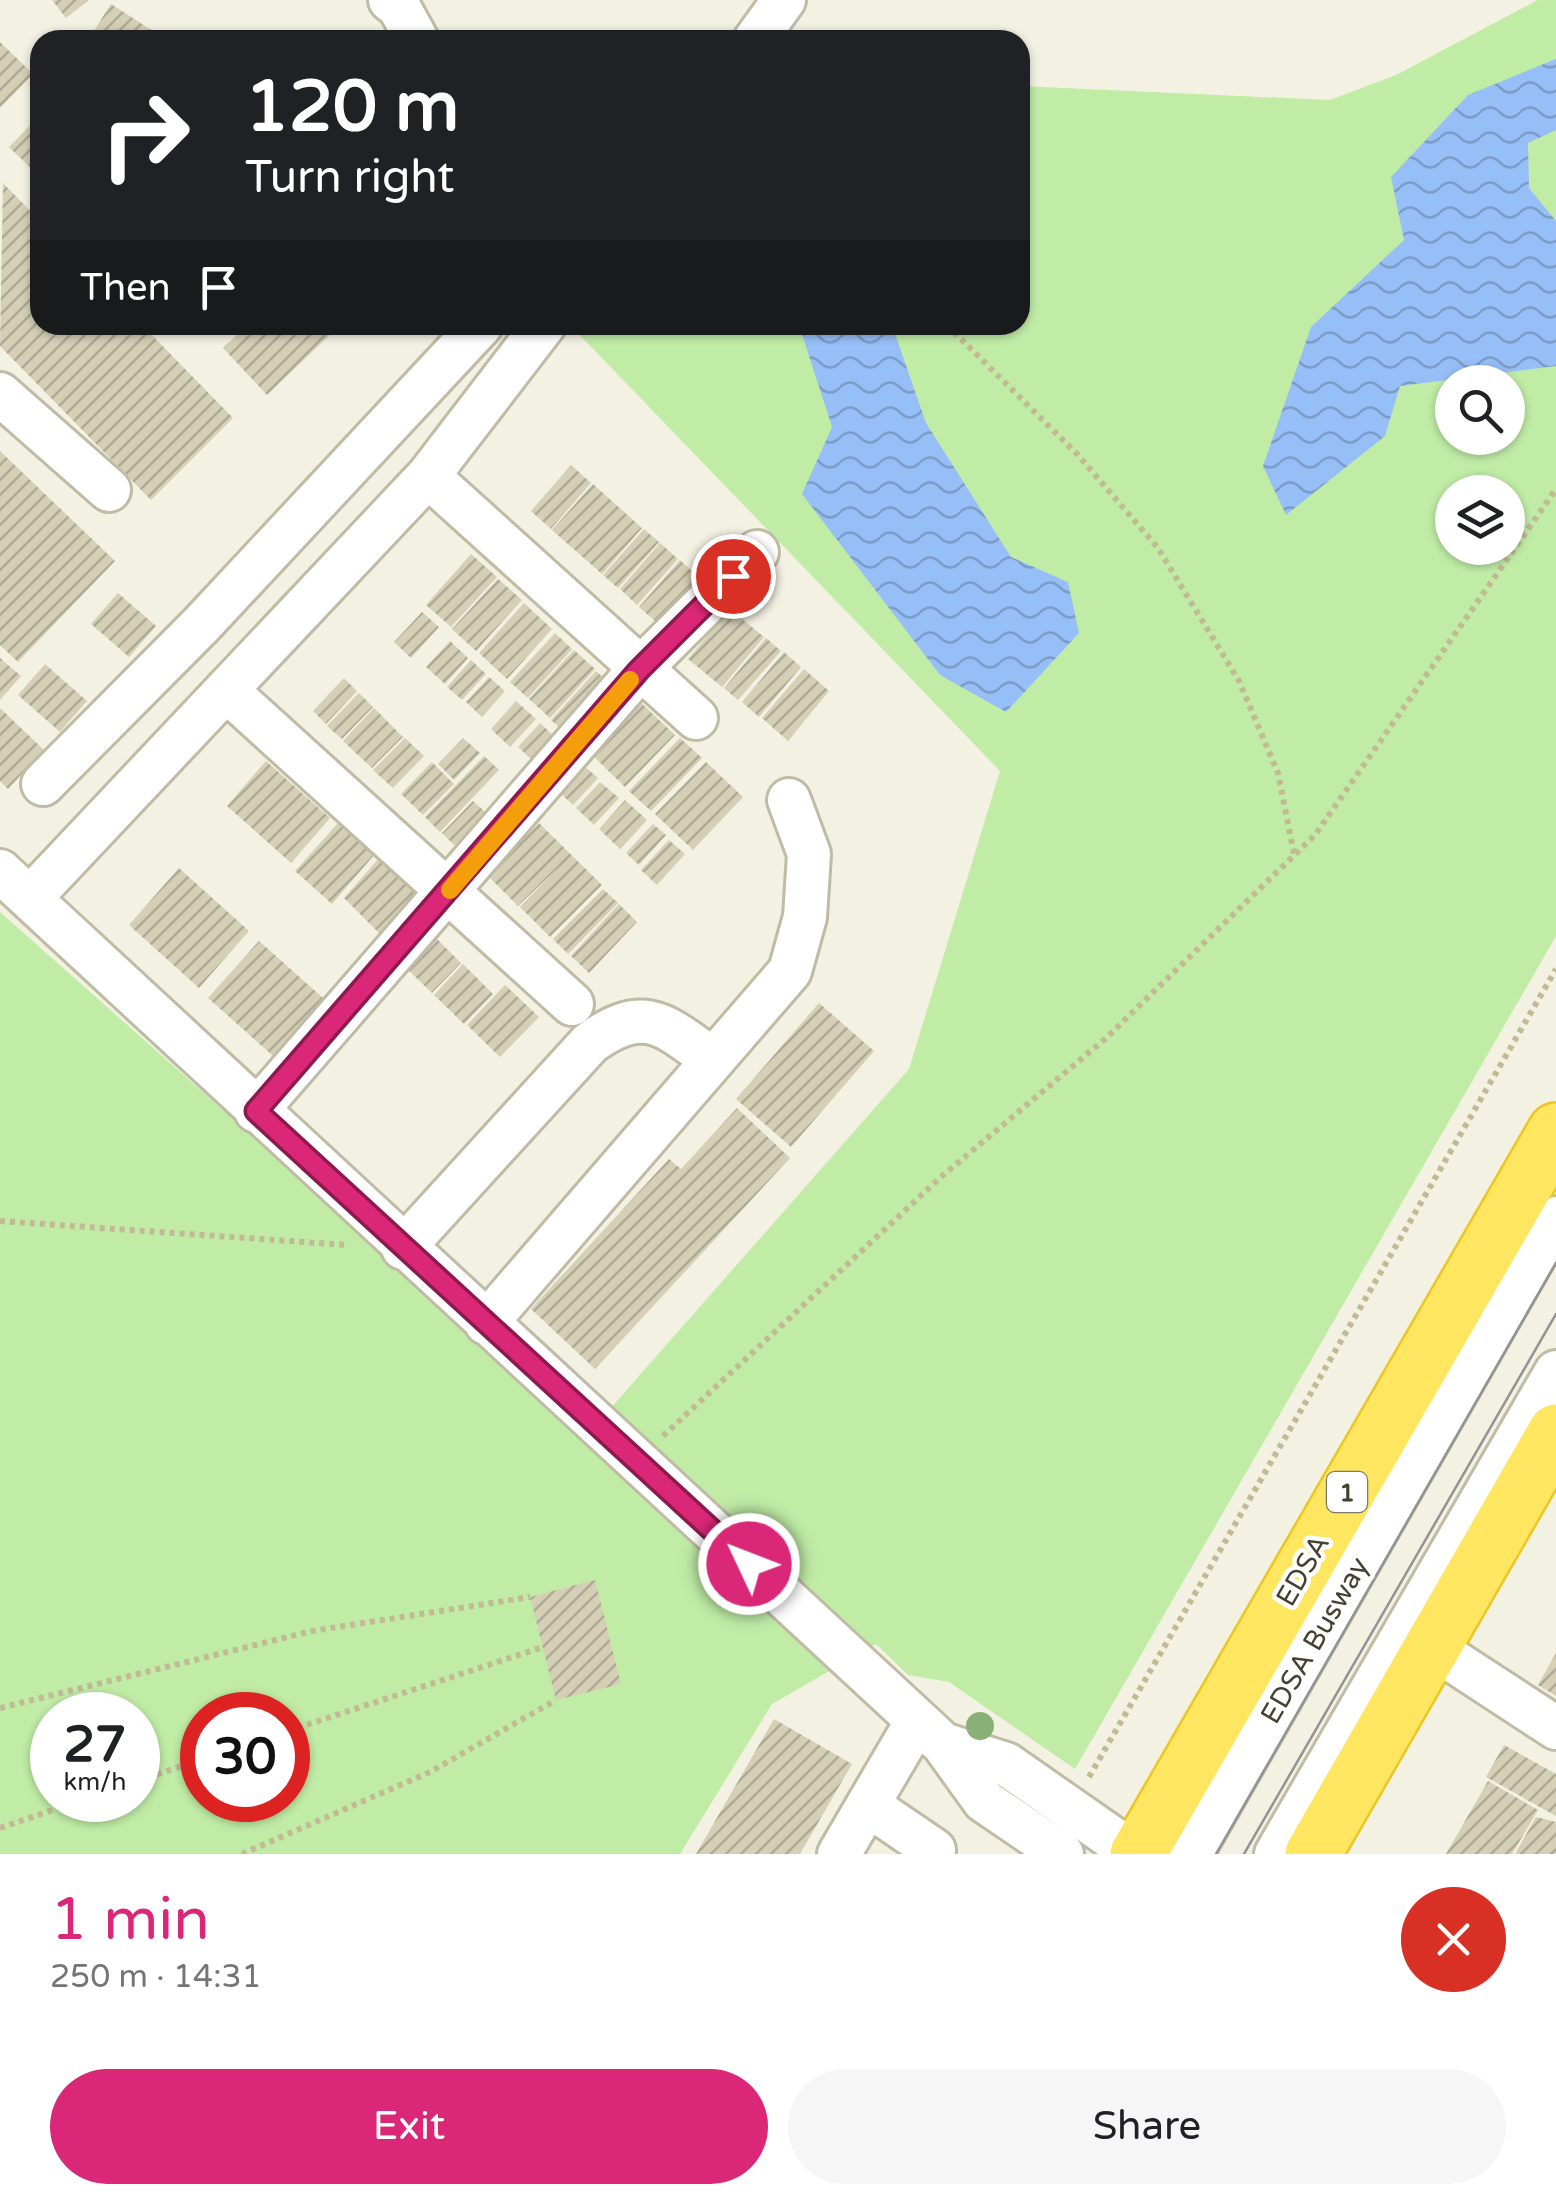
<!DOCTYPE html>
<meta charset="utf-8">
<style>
:root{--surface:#fff;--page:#f6f6f6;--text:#202124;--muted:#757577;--accent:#db2777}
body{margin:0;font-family:"Varela Round",sans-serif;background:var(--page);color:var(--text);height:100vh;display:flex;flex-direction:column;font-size:38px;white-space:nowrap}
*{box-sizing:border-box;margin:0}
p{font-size:32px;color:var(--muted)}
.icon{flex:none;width:55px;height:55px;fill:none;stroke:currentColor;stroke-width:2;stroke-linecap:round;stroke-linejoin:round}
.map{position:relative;height:1854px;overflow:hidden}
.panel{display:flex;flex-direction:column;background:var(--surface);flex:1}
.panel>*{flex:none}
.banner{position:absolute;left:30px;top:30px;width:1000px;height:305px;border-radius:30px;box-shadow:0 2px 8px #0004;background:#202124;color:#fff;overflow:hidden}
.buttons{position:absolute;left:1435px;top:365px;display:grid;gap:20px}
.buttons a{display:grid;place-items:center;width:90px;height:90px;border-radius:50%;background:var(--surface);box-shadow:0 2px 8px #0004;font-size:50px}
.speed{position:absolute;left:30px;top:1692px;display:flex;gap:20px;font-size:50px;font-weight:700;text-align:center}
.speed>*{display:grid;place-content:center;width:130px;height:130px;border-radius:50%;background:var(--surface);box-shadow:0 2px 8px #0004;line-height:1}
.speed small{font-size:25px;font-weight:400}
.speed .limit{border:15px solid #d22;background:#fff;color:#111}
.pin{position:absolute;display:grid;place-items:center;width:85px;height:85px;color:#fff;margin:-42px;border:5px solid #fff;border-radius:50%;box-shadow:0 2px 10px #0007}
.me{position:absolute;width:110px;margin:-55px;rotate:313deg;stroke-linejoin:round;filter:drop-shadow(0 0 8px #0008)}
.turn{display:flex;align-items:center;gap:35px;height:210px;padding:0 50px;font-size:45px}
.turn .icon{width:130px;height:130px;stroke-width:2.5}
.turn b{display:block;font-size:70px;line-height:85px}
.then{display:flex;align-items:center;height:95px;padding:0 50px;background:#0003;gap:20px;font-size:38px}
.round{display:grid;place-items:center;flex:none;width:105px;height:105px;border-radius:52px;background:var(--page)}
.overview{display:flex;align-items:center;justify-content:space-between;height:170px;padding:0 50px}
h1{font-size:60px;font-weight:600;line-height:75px;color:var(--accent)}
.cta{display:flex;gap:20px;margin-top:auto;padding:20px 50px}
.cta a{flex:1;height:115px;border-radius:60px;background:var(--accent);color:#fff;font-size:40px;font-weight:600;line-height:115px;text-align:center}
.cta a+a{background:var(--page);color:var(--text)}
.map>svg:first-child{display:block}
</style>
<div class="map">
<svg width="1556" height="1854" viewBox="0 0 1556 1854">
<defs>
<pattern id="water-waves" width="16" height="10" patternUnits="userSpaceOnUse" patternTransform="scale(2.5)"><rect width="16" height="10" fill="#97bff7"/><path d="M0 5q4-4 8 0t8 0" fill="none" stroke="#7d9dc9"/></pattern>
<pattern id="building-hatch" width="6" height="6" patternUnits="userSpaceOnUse" patternTransform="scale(2.5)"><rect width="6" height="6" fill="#d5cfb6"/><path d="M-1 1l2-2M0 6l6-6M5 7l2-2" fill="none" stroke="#afaa95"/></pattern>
</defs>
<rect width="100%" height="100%" fill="#f3f1e2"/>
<!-- grass -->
<path fill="#c0eca6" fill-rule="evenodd" d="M1538,0H1556V936L1075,1769L949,1682L908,1675L876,1644L772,1704L680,1854H0V912L588,1434L909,1069L1000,771L571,326L1020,325V86L1330,100L1396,75ZM1452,382H1508V438H1452ZM1452,492H1508V548H1452ZM52,1715H138V1800H52ZM202,1715H288V1800H202Z"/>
<!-- water -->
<path fill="url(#water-waves)" d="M1556,59V130L1528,143L1529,188L1556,221V366L1400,386L1385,436L1286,515L1263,466L1311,327L1404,240L1391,177L1468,95Z
M799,325H892L926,423L1011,557L1068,582L1079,633L1006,712L940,675L802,494L832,427Z"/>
<!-- building -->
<path fill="url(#building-hatch)" d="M52,0H89L66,18Z
M111,4L167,40H88Z
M0,42L33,74L0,108Z
M40,115V177L9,147Z
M3,183L40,221V325H142L233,418L151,500L0,346Z
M248,325H333L336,329L267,395L223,348Z
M0,451L115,561L18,662L0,645Z
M571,465L591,483L551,529L531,511Z
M593,484L642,528L602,574L552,530Z
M644,529L659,542L618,588L603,575Z
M660,543L678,559L637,605L620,589Z
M471,554L497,577L451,627L426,605Z
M680,560L703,581L663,628L639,607Z
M498,579L522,600L476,651L452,629Z
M118,593L156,626L129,657L91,624Z
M524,603L552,629L507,679L479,653Z
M730,609L764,637L722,687L688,659Z
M422,612L439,627L411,658L394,642Z
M555,633L572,649L528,698L510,682Z
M766,638L781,651L738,700L724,688Z
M450,641L468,658L445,684L426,667Z
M574,650L595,669L550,718L529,699Z
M784,652L801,667L759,717L742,702Z
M0,658L21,676L0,700Z
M471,660L486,674L462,700L447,687Z
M45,664L87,701L60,732L18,695Z
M804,669L829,691L788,741L762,718Z
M596,671L617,690L573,739L551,720Z
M489,677L505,691L482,717L466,702Z
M344,678L357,691L326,724L313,711Z
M359,693L373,707L342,739L327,726Z
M638,700L675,735L625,787L589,752Z
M516,701L536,719L510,747L491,729Z
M0,708L44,750L8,789L0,781Z
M374,708L403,737L372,768L343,741Z
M540,723L555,737L533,761L518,747Z
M405,738L424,756L393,788L373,770Z
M463,738L480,753L454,780L438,764Z
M680,738L702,758L651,811L629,791Z
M484,756L499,770L440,832L425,817Z
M266,761L330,818L291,863L227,806Z
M432,762L454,784L423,815L401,794Z
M706,762L743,797L693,850L655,814Z
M584,766L598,778L573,805L560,793Z
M600,782L619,798L594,825L576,808Z
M625,800L647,820L620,849L599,829Z
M473,801L495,821L463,854L442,833Z
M339,822L375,854L332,904L295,871Z
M539,823L602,885L550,937L520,907L560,866L518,906L487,875Z
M653,824L666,835L639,865L626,853Z
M669,840L685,854L657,885L641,870Z
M380,857L429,901L384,938L344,898Z
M179,868L249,931L199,988L129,925Z
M603,889L618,903L568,954L553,939Z
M619,904L637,922L589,973L571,956Z
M436,938L461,963L432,993L406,968Z
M259,941L331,1005L280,1062L208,998Z
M463,964L493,994L464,1024L434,995Z
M505,985L539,1017L500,1057L467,1025Z
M819,1003L874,1051L791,1147L736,1099Z
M737,1108L790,1158L595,1369L531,1309L669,1159L681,1169Z
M595,1580L621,1684L556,1700L530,1597Z
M1556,1653V1696L1538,1685Z
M774,1719L852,1764L800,1854H696Z
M1504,1745L1556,1774V1816L1486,1777Z
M1488,1781L1538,1810L1512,1854H1446Z
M1536,1817L1556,1822V1854H1515Z"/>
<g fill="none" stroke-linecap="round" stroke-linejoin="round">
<defs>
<path id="minor" d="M390,0L399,7L417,40
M755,40L784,0
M0,394L109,490
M428,476L696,718
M226,690L572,1004
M43,784L201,625L481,325
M0,871L943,1744L984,1801L1062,1854
M30,898L428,476L544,325
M256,1111L639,670L757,552
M403,1248L590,1043C644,1003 665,1025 713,1060
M486,1323L790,971L805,917L809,854L789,800
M1432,1647L1556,1728
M943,1744L1006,1764L1135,1854
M868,1805L934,1850L932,1854
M839,1854L917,1721
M1191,1854L1556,1218
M1276,1854L1556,1372"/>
<path id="highway" d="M1138,1854L1556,1131
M1313,1854L1556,1432"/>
</defs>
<!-- minor casing -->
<use href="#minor" stroke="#bfbba4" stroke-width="48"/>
<!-- highway casing -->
<use href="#highway" stroke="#ecc623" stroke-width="60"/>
<!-- path -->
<path stroke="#c2ba94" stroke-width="6" stroke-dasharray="5 5" stroke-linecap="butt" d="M947,325L1077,454L1158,548L1239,681L1278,773L1294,854
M0,1221L347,1245
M663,1436L941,1177L1105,1039L1315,835L1556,489
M0,1708L312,1631L530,1597
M288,1731L543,1647
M1089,1777L1556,969
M138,1781L202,1759
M0,1828L82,1800
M242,1854L430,1772L556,1700"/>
<!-- minor -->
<use href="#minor" stroke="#fff" stroke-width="42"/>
<!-- highway -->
<use href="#highway" stroke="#ffe661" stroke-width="55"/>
<!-- tram -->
<path stroke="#939393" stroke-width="2.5" d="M1216,1854L1556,1263
M1244,1854L1556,1314"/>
</g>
<!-- trees -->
<circle fill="#89b177" cx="980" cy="1726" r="14"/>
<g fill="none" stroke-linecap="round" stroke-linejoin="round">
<defs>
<path id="route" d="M733,576L639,670L256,1111L749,1564"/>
</defs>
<!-- route casing -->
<use href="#route" stroke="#8e194d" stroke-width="25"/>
<!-- route -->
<use href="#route" stroke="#db2777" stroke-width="18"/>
<!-- slow -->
<path stroke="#f59e0b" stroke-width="18" d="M450,890L630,680"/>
</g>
<g text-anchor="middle" stroke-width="9" stroke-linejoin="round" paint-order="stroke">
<!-- shield labels -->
<rect fill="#fff" stroke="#7d7a70" stroke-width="2.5" x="1327" y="1472" width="40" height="40" rx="8"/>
<g font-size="25" font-weight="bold" fill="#454132">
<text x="1347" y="1501">1</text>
</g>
<!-- street labels -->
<g font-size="28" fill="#454132" stroke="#fff">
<text transform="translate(1302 1570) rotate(-60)" y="10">EDSA</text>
<text transform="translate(1314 1640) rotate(-60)" y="10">EDSA Busway</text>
</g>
</g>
</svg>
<div class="buttons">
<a><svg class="icon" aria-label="search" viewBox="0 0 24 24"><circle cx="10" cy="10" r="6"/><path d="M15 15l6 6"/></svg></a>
<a><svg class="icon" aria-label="layers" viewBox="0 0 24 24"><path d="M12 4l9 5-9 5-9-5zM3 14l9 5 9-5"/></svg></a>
</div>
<div class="speed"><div>27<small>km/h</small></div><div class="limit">30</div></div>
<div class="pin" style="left:733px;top:576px;background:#d93025"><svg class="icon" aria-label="arrive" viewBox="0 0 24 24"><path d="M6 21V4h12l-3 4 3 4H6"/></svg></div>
<svg class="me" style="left:749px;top:1564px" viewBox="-20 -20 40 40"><circle r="17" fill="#db2777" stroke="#fff" stroke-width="3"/><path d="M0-11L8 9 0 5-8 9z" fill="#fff"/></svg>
<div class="banner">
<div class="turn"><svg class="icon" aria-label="right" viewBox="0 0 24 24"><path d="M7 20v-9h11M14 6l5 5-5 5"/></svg><div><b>120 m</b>Turn right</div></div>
<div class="then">Then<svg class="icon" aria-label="arrive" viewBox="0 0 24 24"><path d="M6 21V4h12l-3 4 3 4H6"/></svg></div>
</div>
</div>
<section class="panel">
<div class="overview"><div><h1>1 min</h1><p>250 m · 14:31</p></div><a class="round" style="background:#d93025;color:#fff"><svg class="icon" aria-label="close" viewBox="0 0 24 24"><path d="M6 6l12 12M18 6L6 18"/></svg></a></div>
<div class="cta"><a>Exit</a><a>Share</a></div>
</section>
